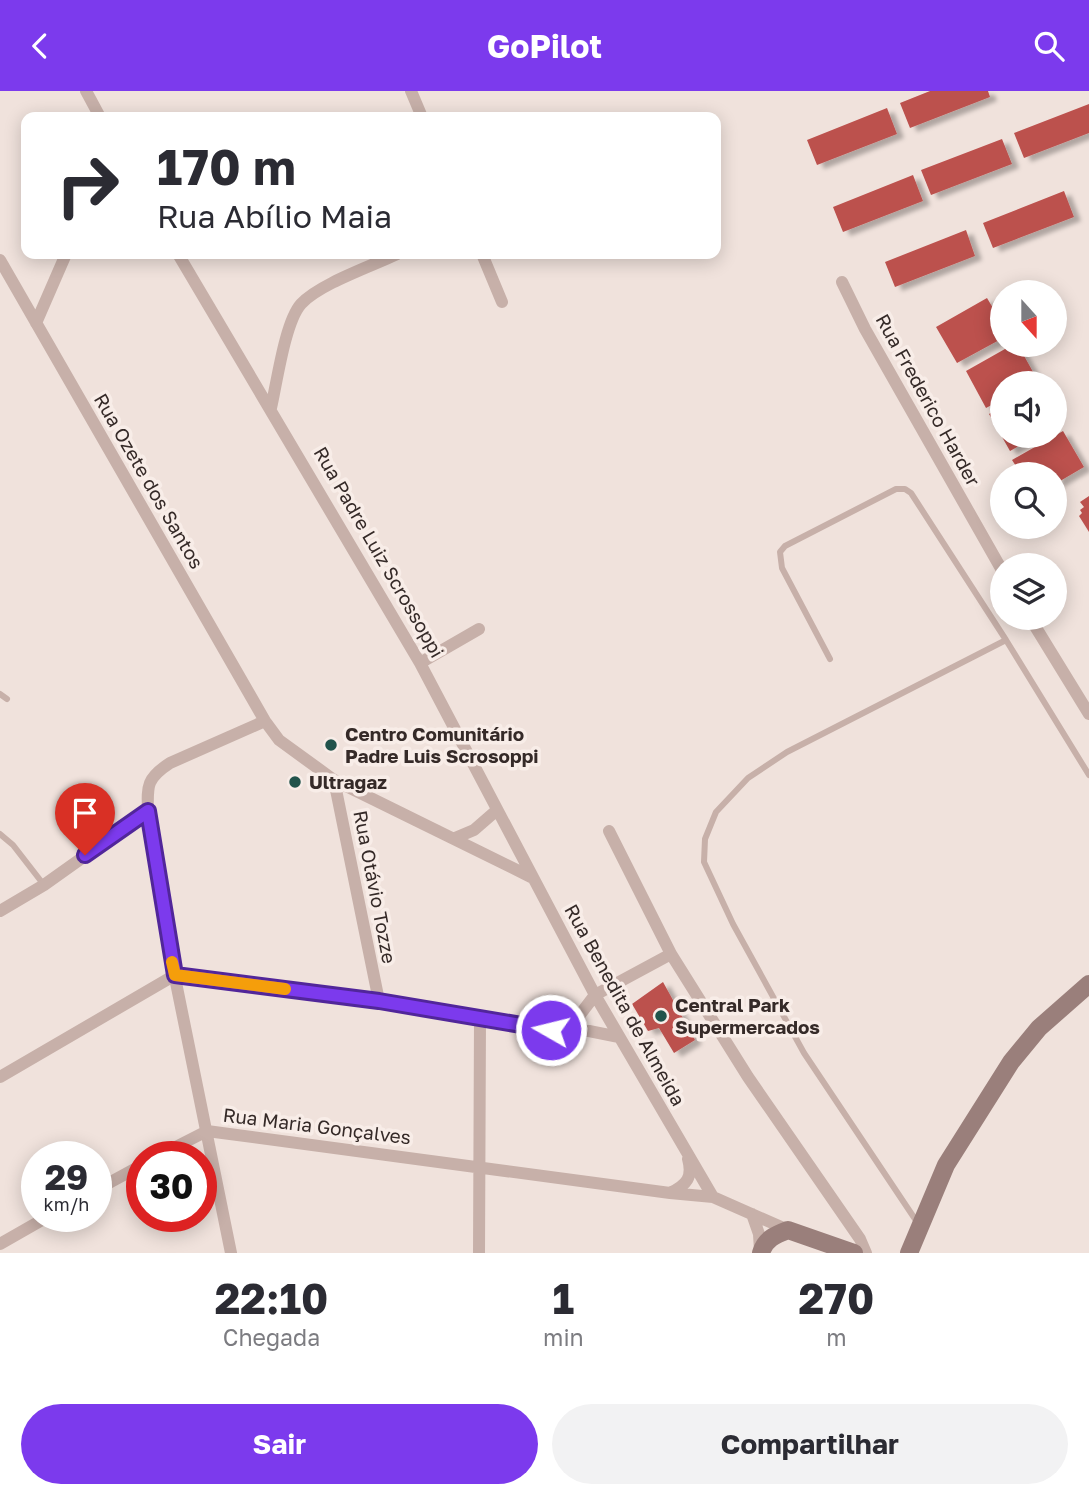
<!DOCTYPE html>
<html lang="pt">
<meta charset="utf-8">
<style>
:root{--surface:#fff;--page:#f2f2f3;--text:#2b2b33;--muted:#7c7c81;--accent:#7c3aed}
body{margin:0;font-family:"Golos Text",sans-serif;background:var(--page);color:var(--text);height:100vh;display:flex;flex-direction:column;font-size:26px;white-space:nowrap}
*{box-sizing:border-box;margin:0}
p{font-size:23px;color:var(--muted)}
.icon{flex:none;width:38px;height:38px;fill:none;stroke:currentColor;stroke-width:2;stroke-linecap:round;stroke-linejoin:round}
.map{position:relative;height:1162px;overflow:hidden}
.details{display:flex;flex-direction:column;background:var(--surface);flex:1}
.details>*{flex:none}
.banner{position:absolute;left:21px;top:21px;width:700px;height:147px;border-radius:14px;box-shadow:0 4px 18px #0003;background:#fff;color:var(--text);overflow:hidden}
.needle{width:46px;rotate:159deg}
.tools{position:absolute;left:990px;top:189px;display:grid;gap:14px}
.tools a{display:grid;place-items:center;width:77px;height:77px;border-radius:50%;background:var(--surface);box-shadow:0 4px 18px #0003;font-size:35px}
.speed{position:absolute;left:21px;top:1050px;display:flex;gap:14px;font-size:35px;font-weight:700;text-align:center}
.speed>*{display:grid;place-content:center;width:91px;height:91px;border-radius:50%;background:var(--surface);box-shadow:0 4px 18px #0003;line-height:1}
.speed small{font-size:18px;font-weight:400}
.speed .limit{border:10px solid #d22;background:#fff;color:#111}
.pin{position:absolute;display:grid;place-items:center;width:60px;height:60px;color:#fff;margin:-72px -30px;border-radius:50% 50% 50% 0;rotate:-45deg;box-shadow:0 0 7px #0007}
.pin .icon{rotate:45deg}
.me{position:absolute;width:77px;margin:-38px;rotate:278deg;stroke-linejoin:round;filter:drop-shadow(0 0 5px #0008)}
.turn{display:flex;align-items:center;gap:24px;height:147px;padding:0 21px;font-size:32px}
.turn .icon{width:91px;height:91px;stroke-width:2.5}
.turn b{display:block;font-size:49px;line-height:60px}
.eta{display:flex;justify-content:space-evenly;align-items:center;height:119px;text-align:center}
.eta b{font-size:42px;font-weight:700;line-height:49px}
.button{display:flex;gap:14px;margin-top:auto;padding:14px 21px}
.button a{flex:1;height:80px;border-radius:42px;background:var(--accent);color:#fff;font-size:28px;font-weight:700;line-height:80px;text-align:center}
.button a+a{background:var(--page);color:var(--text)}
header{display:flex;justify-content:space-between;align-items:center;height:91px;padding:0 21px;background:var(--accent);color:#fff;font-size:32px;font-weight:700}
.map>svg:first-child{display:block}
</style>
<header><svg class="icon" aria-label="back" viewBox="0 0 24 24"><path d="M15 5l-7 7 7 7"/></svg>GoPilot<svg class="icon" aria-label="search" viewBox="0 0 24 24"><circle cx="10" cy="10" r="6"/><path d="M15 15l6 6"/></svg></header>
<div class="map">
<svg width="1089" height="1162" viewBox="0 0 1089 1162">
<defs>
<filter id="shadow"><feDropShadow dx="7" dy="4" stdDeviation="2" flood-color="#0004"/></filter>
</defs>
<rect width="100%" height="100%" fill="#f0e2dc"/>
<!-- building -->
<path fill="#bc514e" filter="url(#shadow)" d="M930,0H988L990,6L910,37L900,12Z
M1089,13V42L1024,67L1014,42Z
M887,17L897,43L817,74L807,49Z
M1002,48L1012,73L931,104L921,79Z
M913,84L923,110L843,141L833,116Z
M1064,100L1074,126L993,157L983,132Z
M966,139L975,165L895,196L885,171Z
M987,207L1003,234V247L957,272L936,236Z
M1012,254H1018L1037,288L1030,292H1003V308L986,317L966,280Z
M1003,315V345H1036L1010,360L989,323Z
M1063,340L1084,376L1055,393V383H1021L1012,369Z
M1089,405V441L1079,425L1082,422L1080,419L1084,416L1080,411Z
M663,891L695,949L674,962L659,937L648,940L632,913Z"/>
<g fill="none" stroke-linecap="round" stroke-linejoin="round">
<!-- lane -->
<path stroke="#c7b0a9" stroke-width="6" d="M830,568L782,477L780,461L785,455L896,398H905L911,402L1006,549L1089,684
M0,603L7,608
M0,743L13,754L44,794
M919,1134L804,962L733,833L704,771L705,748L716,721L748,687L787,661L1006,549"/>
<!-- street -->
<path stroke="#c7b0a9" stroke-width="12" d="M86,0L100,26
M411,0L422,26
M178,163L420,572L595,904L713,1106
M482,163L502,211
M0,169L265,630L279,649L334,689L531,786
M842,191L865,238L1003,481
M36,232L66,163
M271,317C277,291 285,231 301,213C319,193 372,175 397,163
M1030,527L1089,623
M420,572L479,538
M334,689L379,910
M609,740L671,863L748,986L860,1148L866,1162
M455,747L474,739L497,719
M0,820L44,794L148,720
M555,937L579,925L595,904L671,863
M0,986L175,884L379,910L480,928L552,938L589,940L619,946
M156,1066L207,1040L670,1102L713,1106L788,1139
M96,1099L142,1074
M670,1102C687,1094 693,1086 688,1068
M752,1123L759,1143L760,1160
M0,1153L49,1125
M231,1162L171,867L148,720C147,694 147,687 170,672L265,630
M479,1162L480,928"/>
<!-- secondary -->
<path stroke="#9a7f7b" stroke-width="18" d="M761,1162C765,1148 775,1144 788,1139L854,1162
M909,1162L946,1074L1011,971L1039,937L1089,893"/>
</g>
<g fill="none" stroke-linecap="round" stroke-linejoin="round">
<defs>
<path id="route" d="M85,764L148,720L175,884L379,910L551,939"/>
</defs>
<!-- route casing -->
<use href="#route" stroke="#51269a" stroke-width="18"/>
<!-- route -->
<use href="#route" stroke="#7c3aed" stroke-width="12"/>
<!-- slow -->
<path stroke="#f59e0b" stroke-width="12" d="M172,871L175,884L285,898"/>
</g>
<!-- markers -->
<g fill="#21534b" stroke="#f8ede8" stroke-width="2.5">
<circle cx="331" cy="654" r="7"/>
<circle cx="295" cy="691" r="7"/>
<circle cx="661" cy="925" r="7"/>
</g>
<g text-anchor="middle" stroke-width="7" stroke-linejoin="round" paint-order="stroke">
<!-- street labels -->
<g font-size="19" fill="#352a28" stroke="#f8ede8">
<text transform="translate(928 309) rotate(61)" y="7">Rua Frederico Harder</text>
<text transform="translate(149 390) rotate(60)" y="7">Rua Ozete dos Santos</text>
<text transform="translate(379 461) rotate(60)" y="7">Rua Padre Luiz Scrossoppi</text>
<text transform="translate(375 796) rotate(79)" y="7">Rua Otávio Tozze</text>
<text transform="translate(625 914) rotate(61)" y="7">Rua Benedita de Almeida</text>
<text transform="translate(317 1035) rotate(7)" y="7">Rua Maria Gonçalves</text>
</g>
<!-- poi labels -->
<g font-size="19" font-weight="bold" fill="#352a28" stroke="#f8ede8" text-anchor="start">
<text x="345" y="650">Centro Comunitário<tspan x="345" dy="22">Padre Luis Scrosoppi</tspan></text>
<text x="309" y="698">Ultragaz</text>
<text x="675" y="921">Central Park<tspan x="675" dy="22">Supermercados</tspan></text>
</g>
</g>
</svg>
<div class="tools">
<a><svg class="needle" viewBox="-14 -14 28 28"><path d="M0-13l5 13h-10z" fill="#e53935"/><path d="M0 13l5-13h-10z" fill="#7c7c81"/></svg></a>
<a><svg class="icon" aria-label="sound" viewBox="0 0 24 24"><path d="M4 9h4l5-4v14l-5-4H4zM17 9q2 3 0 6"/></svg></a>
<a><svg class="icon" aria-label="search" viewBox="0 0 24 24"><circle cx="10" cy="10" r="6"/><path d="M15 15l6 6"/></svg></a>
<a><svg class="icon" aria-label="layers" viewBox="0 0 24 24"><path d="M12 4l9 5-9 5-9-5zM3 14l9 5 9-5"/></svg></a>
</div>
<div class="speed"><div>29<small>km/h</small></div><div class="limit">30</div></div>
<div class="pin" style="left:85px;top:764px;background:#d93025"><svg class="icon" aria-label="arrive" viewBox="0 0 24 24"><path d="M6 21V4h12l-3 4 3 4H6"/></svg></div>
<svg class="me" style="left:551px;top:939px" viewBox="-20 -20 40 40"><circle r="17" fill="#7c3aed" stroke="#fff" stroke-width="3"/><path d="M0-11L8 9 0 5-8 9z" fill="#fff"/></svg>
<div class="banner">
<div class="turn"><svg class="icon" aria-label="right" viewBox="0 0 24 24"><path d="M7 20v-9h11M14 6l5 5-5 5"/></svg><div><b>170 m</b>Rua Abílio Maia</div></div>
</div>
</div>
<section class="details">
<div class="eta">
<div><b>22:10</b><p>Chegada</p></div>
<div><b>1</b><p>min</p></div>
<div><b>270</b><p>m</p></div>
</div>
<div class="button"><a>Sair</a><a>Compartilhar</a></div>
</section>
